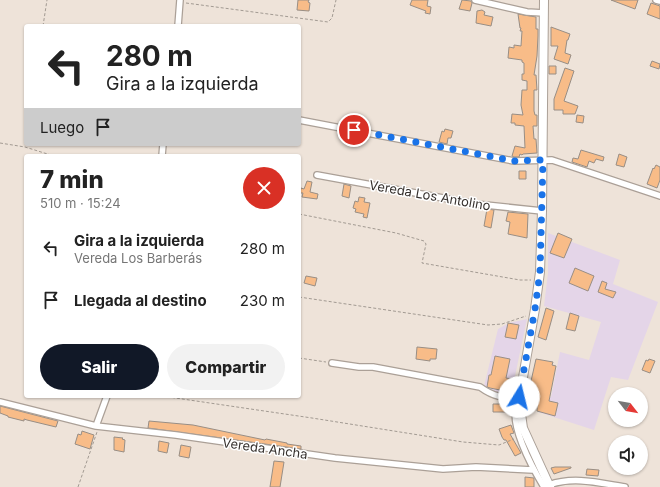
<!DOCTYPE html>
<html lang="es">
<meta charset="utf-8">
<style>
:root{--surface:#fff;--page:#f2f2f2;--text:#222;--muted:#767676;--accent:#111827}
body{margin:0;font-family:Inter,sans-serif;background:var(--page);color:var(--text);height:100vh;display:flex;flex-direction:column;font-size:15px;white-space:nowrap}
*{box-sizing:border-box;margin:0}
p{font-size:13px;color:var(--muted)}
.icon{flex:none;width:22px;height:22px;fill:none;stroke:currentColor;stroke-width:2;stroke-linecap:round;stroke-linejoin:round}
.map{position:relative;flex:1;overflow:hidden}
.sheet{position:absolute;left:24px;top:154px;width:277px;height:244px;display:flex;flex-direction:column;background:var(--surface);border-radius:4px;box-shadow:0 1px 3px #0004}
.sheet>*{flex:none}
.guide{position:absolute;left:24px;top:24px;width:277px;height:122px;border-radius:4px;box-shadow:0 1px 3px #0004;background:#fff;color:var(--text);overflow:hidden}
.needle{width:26px;rotate:121deg}
.tools{position:absolute;left:608px;top:387px;display:grid;gap:8px}
.tools a{display:grid;place-items:center;width:40px;height:40px;border-radius:50%;background:var(--surface);box-shadow:0 1px 3px #0004;font-size:20px}
.pin{position:absolute;display:grid;place-items:center;width:34px;height:34px;color:#fff;margin:-17px;border:2px solid #fff;border-radius:50%;box-shadow:0 1px 4px #0007}
.me{position:absolute;width:44px;margin:-22px;rotate:9deg;stroke-linejoin:round;filter:drop-shadow(0 0 3px #0008)}
.turn{display:flex;align-items:center;gap:14px;height:84px;padding:0 16px;font-size:18px}
.turn .icon{width:52px;height:52px;stroke-width:2.5}
.turn b{display:block;font-size:28px;line-height:34px}
.then{display:flex;align-items:center;height:38px;padding:0 16px;background:#0003;gap:8px;font-size:15px}
.round{display:grid;place-items:center;flex:none;width:42px;height:42px;border-radius:21px;background:var(--page)}
.summary{display:flex;align-items:center;justify-content:space-between;height:68px;padding:0 16px}
h1{font-size:24px;font-weight:800;line-height:30px}
.cta{display:flex;gap:8px;margin-top:auto;padding:8px 16px}
.cta a{flex:1;height:46px;border-radius:24px;background:var(--accent);color:#fff;font-size:16px;font-weight:800;line-height:46px;text-align:center}
.cta a+a{background:var(--page);color:var(--text)}
ul{padding:0;list-style:none}
li{display:flex;align-items:center;gap:12px;height:52px;padding:0 16px}
li div{flex:1}
li b{display:block;font-size:15px}
li em{font-style:normal}
.map>svg:first-child{display:block}
</style>
<div class="map">
<svg width="660" height="487" viewBox="0 0 660 487">
<rect width="100%" height="100%" fill="#eee3d9"/>
<!-- commercial -->
<path fill="#e4d5e8" d="M548,233L620,260L613,284L658,302L628,380L611,377L594,430L538,412L536,394L551,397L560,352L589,360L601,322L544,306L548,273Z
M527,319L515,376L513,395L487,390L484,386L498,329L509,323Z"/>
<!-- building -->
<path fill="#f8bc88" stroke="#988e85" d="M298,0H309L308,2L310,3L309,11L297,10Z
M412,0H428L427,6L431,7L430,14L425,13L426,11L410,5Z
M462,0L471,1L472,3L470,11L459,9Z
M611,0H638L635,9Z
M651,3L660,6V19L647,14Z
M482,10L485,12L484,15L493,17L491,26L476,23L477,11Z
M518,14L536,17V29H538V36L537,56L534,75H536L537,90H534V111L535,115H537V126H533L534,139H536L537,153L523,154L522,155L520,154L519,157H514L512,156L515,146L525,148L524,126L515,125V123H511L512,114L523,115L521,105L522,90H527V81L522,80V74H524V63L522,62V60L508,58L509,47L514,48V45L521,46L522,31H520L521,28H520Z
M551,27L570,34L568,40H567L565,53L571,55L568,64L554,59L558,46H551Z
M652,61L660,64L659,69L650,66Z
M549,66H556V74H549Z
M565,68L574,71L564,101L578,106L575,114H563V110H554V99Z
M577,115L584,116L583,123L576,122Z
M445,129L453,131L451,138H448L447,144L439,142L442,131L444,132Z
M581,150L604,157L603,161L596,159L594,163L589,161L587,167L572,162L573,158L578,159Z
M619,154L627,157L624,167L616,165Z
M656,165L660,167V180L657,188L647,184L653,168L654,169Z
M519,171H526V179H519Z
M307,181L312,182L310,192L318,194L317,199L302,197L303,193H300L301,188L304,189Z
M344,184L351,186L349,198L342,196Z
M359,197L365,198L364,202L370,203L367,218L363,217L364,214L355,212L356,209L353,208L355,201L358,202Z
M487,209L494,210L491,228L484,226Z
M508,212L528,214L527,238L508,234L510,222L506,221Z
M558,233L572,239L564,258L550,253Z
M575,268L594,276L588,291L569,283Z
M306,276L317,278L315,286L304,283Z
M602,281L607,283L605,289L616,292L613,298L598,292Z
M546,308L554,311L546,340L538,337Z
M570,313L579,316L575,331L566,329Z
M508,323L519,325L516,339L505,337Z
M417,347L437,349L436,359H430V361L416,359Z
M495,356L510,359L506,378L512,379L510,392L490,388L487,387L489,375H491Z
M536,359L553,362L552,365L556,366L549,401L558,403L555,416L537,411L538,393L529,390Z
M649,359L655,361L650,373L642,370L646,360L648,361Z
M493,404H506V412H493Z
M0,406L58,421L56,427L27,420L24,419V421L8,417V416L0,413Z
M149,421L193,425L265,440L266,439L287,443V444L301,446V449L148,428Z
M511,425L514,433L510,434L521,453L515,456L506,440H504L502,437L499,429Z
M82,431L94,435L90,449L75,444L78,434L81,435Z
M114,437L123,438L122,439L125,440L124,452L114,450Z
M159,441L169,443L167,453L158,451Z
M181,445L191,447L189,458L179,456Z
M274,461L284,462L280,487H270Z
M555,467H571V468L554,474L551,468Z
M587,469L599,470L598,476L586,475Z
M525,477L534,478V487H525Z"/>
<g fill="none" stroke-linecap="round" stroke-linejoin="round">
<defs>
<path id="minor" d="M475,0L527,12L544,13
M656,0L660,1
M178,26L180,0
M299,120L514,161L552,160L660,196
M162,156L163,144
M317,175L476,204L542,211
M332,363L359,367H373L480,387C494,397 502,398 519,397
M519,400C505,419 533,469 544,487
M0,402L96,426L176,435L335,458L443,469L476,467L533,470
M96,426L107,396
M549,485C573,476 600,483 625,487"/>
<path id="secondary" d="M544,0L542,211L540,272L535,309L519,400L523,428L550,487"/>
</defs>
<!-- minor casing -->
<use href="#minor" stroke="#aba097" stroke-width="8"/>
<!-- secondary casing -->
<use href="#secondary" stroke="#aba097" stroke-width="10"/>
<!-- path -->
<path stroke="#a29a92" stroke-width="1" stroke-dasharray="3 2" stroke-linecap="butt" d="M186,3L328,22L332,18L336,0
M43,26L47,0
M0,143L25,147L54,156
M299,214L396,233L424,241L426,244L422,263L520,280H531
M299,297L488,325L502,324L526,316
M299,358L326,362
M162,396L312,418L463,442L499,445L514,439
M78,487L97,432"/>
<!-- minor -->
<use href="#minor" stroke="#fff" stroke-width="5.5"/>
<!-- secondary -->
<use href="#secondary" stroke="#fff" stroke-width="8"/>
</g>
<g fill="none" stroke-linecap="round" stroke-linejoin="round">
<!-- route -->
<path stroke="#1a73e8" stroke-width="7" stroke-dasharray="0 12.6" d="M354,130L514,161L543,160L540,272L535,309L519,397"/>
</g>
<g text-anchor="middle" stroke-width="3" stroke-linejoin="round" paint-order="stroke">
<!-- street labels -->
<g font-size="13" fill="#36312e" stroke="#fff">
<text transform="translate(430 195) rotate(10)" y="5">Vereda Los Antolino</text>
<text transform="translate(265 448) rotate(8)" y="5">Vereda Ancha</text>
</g>
</g>
</svg>
<div class="tools">
<a><svg class="needle" viewBox="-14 -14 28 28"><path d="M0-13l5 13h-10z" fill="#e53935"/><path d="M0 13l5-13h-10z" fill="#767676"/></svg></a>
<a><svg class="icon" aria-label="sound" viewBox="0 0 24 24"><path d="M4 9h4l5-4v14l-5-4H4zM17 9q2 3 0 6"/></svg></a>
</div>
<div class="pin" style="left:354px;top:130px;background:#d93025"><svg class="icon" aria-label="arrive" viewBox="0 0 24 24"><path d="M6 21V4h12l-3 4 3 4H6"/></svg></div>
<svg class="me" style="left:519px;top:397px" viewBox="-20 -20 40 40"><circle r="19" fill="#fff"/><path d="M0-13L10 11 0 6-10 11z" fill="#1a73e8"/></svg>
<div class="guide">
<div class="turn"><svg class="icon" aria-label="left" viewBox="0 0 24 24"><path d="M17 20v-9H6M10 6l-5 5 5 5"/></svg><div><b>280 m</b>Gira a la izquierda</div></div>
<div class="then">Luego<svg class="icon" aria-label="arrive" viewBox="0 0 24 24"><path d="M6 21V4h12l-3 4 3 4H6"/></svg></div>
</div>
<section class="sheet">
<div class="summary"><div><h1>7 min</h1><p>510 m · 15:24</p></div><a class="round" style="background:#d93025;color:#fff"><svg class="icon" aria-label="close" viewBox="0 0 24 24"><path d="M6 6l12 12M18 6L6 18"/></svg></a></div>
<ul>
<li><svg class="icon" aria-label="left" viewBox="0 0 24 24"><path d="M17 20v-9H6M10 6l-5 5 5 5"/></svg><div><b>Gira a la izquierda</b><p>Vereda Los Barberás</p></div><em>280 m</em></li>
<li><svg class="icon" aria-label="arrive" viewBox="0 0 24 24"><path d="M6 21V4h12l-3 4 3 4H6"/></svg><div><b>Llegada al destino</b></div><em>230 m</em></li>
</ul>
<div class="cta"><a>Salir</a><a>Compartir</a></div>
</section>
</div>
